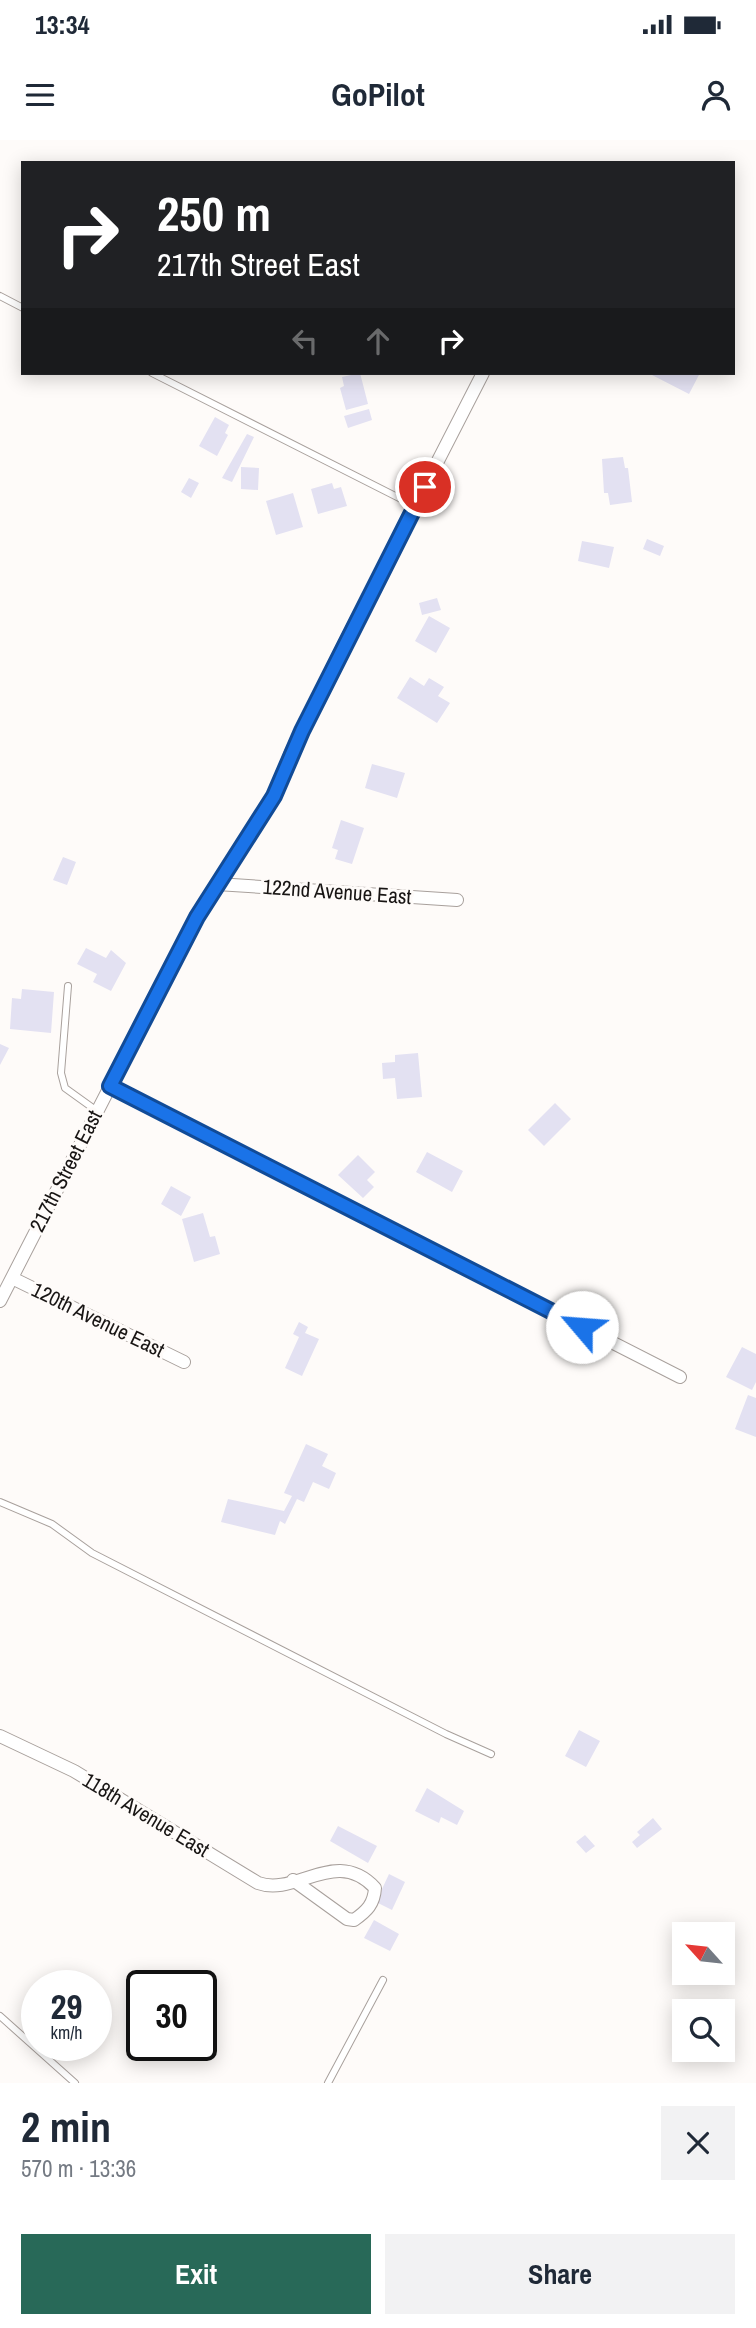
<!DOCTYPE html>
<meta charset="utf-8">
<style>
:root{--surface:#fff;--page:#f2f2f3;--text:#1f2937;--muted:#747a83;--accent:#286958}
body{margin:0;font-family:"Archivo Narrow",sans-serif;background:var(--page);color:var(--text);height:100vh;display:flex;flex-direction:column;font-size:26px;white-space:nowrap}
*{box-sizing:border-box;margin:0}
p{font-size:23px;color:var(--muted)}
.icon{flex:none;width:38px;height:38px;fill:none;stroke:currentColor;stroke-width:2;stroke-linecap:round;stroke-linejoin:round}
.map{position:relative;height:1943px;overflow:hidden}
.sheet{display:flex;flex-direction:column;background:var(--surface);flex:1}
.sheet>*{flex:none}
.guide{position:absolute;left:21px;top:21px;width:714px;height:214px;border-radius:0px;box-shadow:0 4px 18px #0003;background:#202124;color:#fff;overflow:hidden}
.needle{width:46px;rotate:297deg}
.fabs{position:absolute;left:672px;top:1782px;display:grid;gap:14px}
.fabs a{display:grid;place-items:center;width:63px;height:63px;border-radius:0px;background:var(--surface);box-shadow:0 4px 18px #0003;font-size:35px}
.speed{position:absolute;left:21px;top:1830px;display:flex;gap:14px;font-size:35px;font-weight:700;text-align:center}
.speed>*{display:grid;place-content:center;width:91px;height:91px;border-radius:50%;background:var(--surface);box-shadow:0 4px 18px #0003;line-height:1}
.speed small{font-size:18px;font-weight:400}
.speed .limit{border:4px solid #111;border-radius:10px;background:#fff;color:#111}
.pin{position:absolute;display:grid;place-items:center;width:60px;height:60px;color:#fff;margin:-30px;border:4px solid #fff;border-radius:50%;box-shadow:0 2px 7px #0007}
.me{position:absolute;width:77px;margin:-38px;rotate:297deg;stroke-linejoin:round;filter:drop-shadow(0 0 5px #0008)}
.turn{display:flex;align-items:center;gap:24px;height:147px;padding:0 21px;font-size:32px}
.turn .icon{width:91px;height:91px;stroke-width:2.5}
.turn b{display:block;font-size:49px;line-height:60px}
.lanes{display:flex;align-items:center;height:66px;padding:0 21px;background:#0003;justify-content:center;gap:35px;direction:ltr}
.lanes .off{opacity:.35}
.round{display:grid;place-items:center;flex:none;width:74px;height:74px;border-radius:0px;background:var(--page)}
.summary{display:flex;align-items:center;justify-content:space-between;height:119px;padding:0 21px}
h1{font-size:42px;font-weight:800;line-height:52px}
.button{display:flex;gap:14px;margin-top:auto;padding:14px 21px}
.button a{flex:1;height:80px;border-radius:0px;background:var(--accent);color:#fff;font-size:28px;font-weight:800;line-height:80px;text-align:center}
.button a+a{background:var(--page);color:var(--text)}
.status{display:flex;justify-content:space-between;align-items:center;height:49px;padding:0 35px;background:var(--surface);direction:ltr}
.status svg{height:19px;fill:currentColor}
header{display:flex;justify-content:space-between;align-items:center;height:91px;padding:0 21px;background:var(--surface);font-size:32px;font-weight:800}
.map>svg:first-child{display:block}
</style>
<div class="status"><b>13:34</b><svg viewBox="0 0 49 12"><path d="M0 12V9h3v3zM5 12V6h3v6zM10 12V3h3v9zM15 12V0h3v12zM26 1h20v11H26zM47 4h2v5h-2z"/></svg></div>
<header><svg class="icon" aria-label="menu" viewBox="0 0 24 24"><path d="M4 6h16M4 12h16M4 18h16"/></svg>GoPilot<svg class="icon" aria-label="person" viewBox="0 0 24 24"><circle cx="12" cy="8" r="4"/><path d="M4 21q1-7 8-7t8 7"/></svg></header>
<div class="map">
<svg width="756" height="1943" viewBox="0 0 756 1943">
<rect width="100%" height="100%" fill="#fefbf9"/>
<!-- building -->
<path fill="#e3e1f2" d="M360,233L368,264L346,270L340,248L344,246L342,237Z
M654,233H700L689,254L652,235Z
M369,269L372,280L348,288L344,276Z
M215,277L229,285L225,293L228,295L217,316L199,306Z
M247,294L254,297L232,342L222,338Z
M623,317L625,328H628L632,362L610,365L608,353H604L602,319Z
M241,327L259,328L258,350L241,349Z
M189,338L199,343L191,358L181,352Z
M332,343L334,349L341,347L347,366L318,374L311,349Z
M293,353L303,387L276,395L266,361Z
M647,399L664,406L660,416L643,409Z
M582,401L614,407L609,428L578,421Z
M437,458L441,470L422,475L419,463Z
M429,476L450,488L436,513L415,501Z
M410,537L424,546L429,538L444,547L438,556L450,563L437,583L397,558Z
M372,624L405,633L397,658L365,648Z
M341,680L364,688L352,724L335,719L338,710L332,708Z
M63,717L76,722L67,745L53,740Z
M86,808L106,818L111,810L126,823L111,851L93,842L97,834L77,824Z
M22,849L54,852L51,893L10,889L12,858L21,859Z
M0,904L9,908L0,925Z
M418,913L422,957L397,959L395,938L383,939L382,923L395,922V915Z
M555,963L571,979L544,1006L528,990Z
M427,1012L463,1031L452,1052L416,1032Z
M358,1015L375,1032L367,1040L374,1047L363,1058L338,1035Z
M171,1046L191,1057L181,1076L161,1064Z
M203,1073L210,1097L215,1096L220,1114L194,1122L182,1079Z
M299,1182L308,1187L305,1193L319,1199L302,1236L285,1228L299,1197L293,1194Z
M742,1207L756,1214V1242L752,1250L726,1237Z
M748,1255L756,1258V1297L735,1289Z
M306,1304L328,1314L322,1326L336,1333L329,1349L313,1342L304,1362L297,1359L285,1384L280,1381L275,1395L221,1382L228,1359L284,1371L292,1356L284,1353Z
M579,1590L600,1601L586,1627L565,1616Z
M427,1648L464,1671L457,1685L441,1677L439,1683L415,1671Z
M653,1678L662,1689L637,1708L632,1702L640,1695L637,1692Z
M338,1686L377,1706L368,1723L330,1701Z
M585,1695L595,1706L586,1713L576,1702Z
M389,1734L405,1742L392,1770L376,1762Z
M374,1780L399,1794L390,1811L364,1798Z"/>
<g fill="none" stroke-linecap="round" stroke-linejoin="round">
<defs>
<path id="service" d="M0,156L23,168
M152,233L415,366
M68,846L61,933L65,948L97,971
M0,1362L52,1384L92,1413L446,1594L491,1614
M0,1876L75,1943
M328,1943L383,1840"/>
<path id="minor" d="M217,744L457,760
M109,946L680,1237
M12,1138L184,1222
M0,1161L197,777L274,656L291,612L342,508L483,233
M0,1596L74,1631L258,1743C296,1757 336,1706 375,1748C374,1764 367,1771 354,1780L347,1779L293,1740"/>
</defs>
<!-- service casing -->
<use href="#service" stroke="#a8a09c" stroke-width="8"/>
<!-- minor casing -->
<use href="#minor" stroke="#a8a09c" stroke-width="14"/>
<!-- service -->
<use href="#service" stroke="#fff" stroke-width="6"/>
<!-- minor -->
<use href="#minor" stroke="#fff" stroke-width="12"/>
</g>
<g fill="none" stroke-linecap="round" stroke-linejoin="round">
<defs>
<path id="route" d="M425,347L302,591L274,656L197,777L110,946L582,1187"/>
</defs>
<!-- route casing -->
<use href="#route" stroke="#114b97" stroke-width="18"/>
<!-- route -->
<use href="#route" stroke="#1a73e8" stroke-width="12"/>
</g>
<g text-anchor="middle" stroke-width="6" stroke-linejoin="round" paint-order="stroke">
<!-- street labels -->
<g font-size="21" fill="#181514" stroke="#fefbf9">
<text transform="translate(337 752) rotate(4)" y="7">122nd Avenue East</text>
<text transform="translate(66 1031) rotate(-63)" y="7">217th Street East</text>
<text transform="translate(98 1180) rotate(26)" y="7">120th Avenue East</text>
<text transform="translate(146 1675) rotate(31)" y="7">118th Avenue East</text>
</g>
</g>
</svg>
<div class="fabs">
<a><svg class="needle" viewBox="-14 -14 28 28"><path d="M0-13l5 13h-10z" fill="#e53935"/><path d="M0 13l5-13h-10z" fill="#747a83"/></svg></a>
<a><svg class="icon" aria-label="search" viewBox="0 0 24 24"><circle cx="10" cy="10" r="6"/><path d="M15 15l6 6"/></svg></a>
</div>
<div class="speed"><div>29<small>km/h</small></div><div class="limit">30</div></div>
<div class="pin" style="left:425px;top:347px;background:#d93025"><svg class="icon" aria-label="arrive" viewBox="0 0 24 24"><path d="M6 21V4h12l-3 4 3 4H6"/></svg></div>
<svg class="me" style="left:582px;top:1187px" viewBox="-20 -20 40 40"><circle r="19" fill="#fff"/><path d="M0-13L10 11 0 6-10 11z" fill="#1a73e8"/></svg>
<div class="guide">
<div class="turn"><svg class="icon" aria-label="right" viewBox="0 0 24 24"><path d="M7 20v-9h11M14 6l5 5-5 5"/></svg><div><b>250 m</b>217th Street East</div></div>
<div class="lanes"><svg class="icon off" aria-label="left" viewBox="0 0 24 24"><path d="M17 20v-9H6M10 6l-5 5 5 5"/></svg><svg class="icon off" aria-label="ahead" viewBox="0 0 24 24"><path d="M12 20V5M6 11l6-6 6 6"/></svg><svg class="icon" aria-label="right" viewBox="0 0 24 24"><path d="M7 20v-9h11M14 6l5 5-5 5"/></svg></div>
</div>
</div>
<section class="sheet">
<div class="summary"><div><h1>2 min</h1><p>570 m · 13:36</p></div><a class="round"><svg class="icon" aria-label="close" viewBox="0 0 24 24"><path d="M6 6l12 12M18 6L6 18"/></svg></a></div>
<div class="button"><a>Exit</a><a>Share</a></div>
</section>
